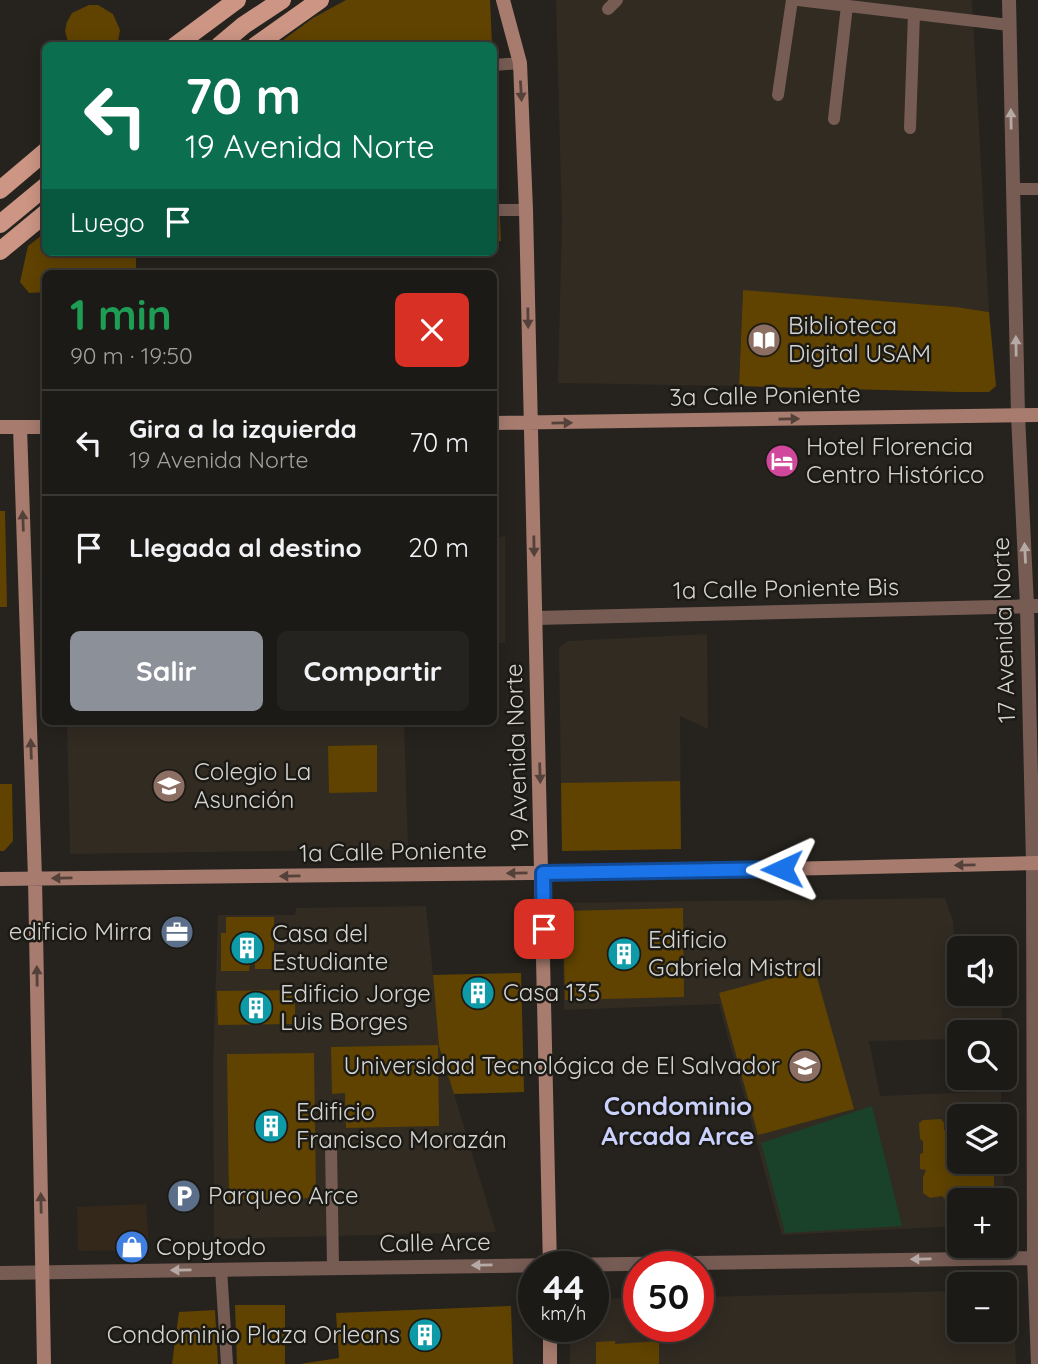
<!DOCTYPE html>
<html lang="es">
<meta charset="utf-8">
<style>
:root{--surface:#1c1a16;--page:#25231f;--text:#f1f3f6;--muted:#a0a1a1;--line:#3a3835;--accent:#8c9099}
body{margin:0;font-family:Quicksand,sans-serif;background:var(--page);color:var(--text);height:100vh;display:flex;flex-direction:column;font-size:26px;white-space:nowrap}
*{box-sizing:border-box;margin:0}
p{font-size:23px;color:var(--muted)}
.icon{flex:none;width:38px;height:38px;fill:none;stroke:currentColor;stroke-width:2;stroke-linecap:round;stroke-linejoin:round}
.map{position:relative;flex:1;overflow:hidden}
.side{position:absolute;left:42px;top:270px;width:455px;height:455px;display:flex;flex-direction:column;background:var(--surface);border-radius:10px;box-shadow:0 4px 18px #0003,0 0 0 2px var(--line)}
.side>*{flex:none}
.guide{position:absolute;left:42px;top:42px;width:455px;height:214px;border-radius:10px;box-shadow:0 4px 18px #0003,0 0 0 2px var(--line);background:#0b6e4f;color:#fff;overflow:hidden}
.controls{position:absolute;left:947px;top:936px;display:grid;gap:14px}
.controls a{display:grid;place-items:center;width:70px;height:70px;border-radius:10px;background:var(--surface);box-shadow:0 4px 18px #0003,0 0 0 2px var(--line);font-size:35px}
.speed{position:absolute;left:518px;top:1251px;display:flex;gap:14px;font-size:35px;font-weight:700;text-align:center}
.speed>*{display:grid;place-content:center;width:91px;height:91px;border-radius:50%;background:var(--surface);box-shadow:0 4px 18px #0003,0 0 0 2px var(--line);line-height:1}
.speed small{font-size:18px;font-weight:400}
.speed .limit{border:10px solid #d22;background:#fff;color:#111}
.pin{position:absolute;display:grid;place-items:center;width:60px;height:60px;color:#fff;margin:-30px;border-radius:14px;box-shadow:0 4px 10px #0006}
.me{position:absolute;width:77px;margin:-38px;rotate:269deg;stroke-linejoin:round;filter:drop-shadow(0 0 5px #0008)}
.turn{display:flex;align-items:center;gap:24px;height:147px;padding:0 28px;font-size:32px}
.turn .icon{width:91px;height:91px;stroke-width:2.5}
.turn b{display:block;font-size:49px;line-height:60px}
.then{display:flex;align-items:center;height:66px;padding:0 28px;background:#0003;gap:14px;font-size:26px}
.round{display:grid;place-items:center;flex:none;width:74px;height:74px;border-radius:10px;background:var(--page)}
.headline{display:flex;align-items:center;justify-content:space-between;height:119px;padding:0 28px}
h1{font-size:42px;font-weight:800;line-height:52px;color:#1e9e55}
.cta{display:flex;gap:14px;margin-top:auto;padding:14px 28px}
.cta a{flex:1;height:80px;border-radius:10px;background:var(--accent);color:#fff;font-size:28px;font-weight:800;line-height:80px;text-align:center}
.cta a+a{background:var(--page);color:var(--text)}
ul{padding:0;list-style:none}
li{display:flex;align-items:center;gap:21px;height:105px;padding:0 28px;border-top:2px solid var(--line)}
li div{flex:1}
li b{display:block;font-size:26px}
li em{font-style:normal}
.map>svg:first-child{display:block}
</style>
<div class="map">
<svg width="1038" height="1364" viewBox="0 0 1038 1364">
<rect width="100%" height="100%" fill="#26231e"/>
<!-- commercial -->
<path fill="#34281a" d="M146,1204L149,1250L78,1251L77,1207Z"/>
<!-- built -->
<path fill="#312b22" d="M556,0H972L989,312L956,307L743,291L739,386L558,383L562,220Z
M505,536V643H494V538Z
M707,634L708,729L680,716L681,849L562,851L559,648L568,641Z
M67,721H404L408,849L70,854Z
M945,898L953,921L955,950H959V994H1001L1002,1032H959V1039L869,1041L880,1096L1001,1091V1116H959V1162H1003L1004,1200H959V1226L782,1235L719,1004L564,1010L562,903Z
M426,906L433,975L521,973L524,1092L454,1094L496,1232L214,1239L213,1066L218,915H295L296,908Z
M959,1291V1330H1004L1005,1291L1013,1301L1016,1364H570V1327L593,1326V1299L639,1298V1326H698V1297Z"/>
<!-- green -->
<path fill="#1a412a" d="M872,1106L902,1226L785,1233L761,1143Z"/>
<!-- building -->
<path fill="#604300" d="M346,0H490L492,46H275L313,18Z
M89,5H98L113,14L120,30L117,46H69L65,31L67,22L72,13Z
M494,134H496L501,241L494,242Z
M46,232V252H222V254L136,258V273H46V292L29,293L20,282L28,246Z
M743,290L956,307L989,312L996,386L989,392H958L739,386Z
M494,321H498L499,412H494Z
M0,511H5L7,607H0Z
M377,745V792L329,793L328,746Z
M680,781L681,849L562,851L561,783Z
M0,784H12L13,841L4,851H0Z
M683,908L684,997L565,1000L563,911Z
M226,917H274V969H255V963H250L249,971H221V933H226Z
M814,967L854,1109L758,1135L719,993Z
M521,973L524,1092L454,1094L439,1046L433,975Z
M295,990V1024L218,1025L217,991Z
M438,1045L439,1126L346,1128L345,1093L332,1094L331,1047Z
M314,1053L316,1198L229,1200L227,1054Z
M941,1119L944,1123V1130H959V1162H997V1168L994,1172V1192L989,1197H971L969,1200L948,1203L942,1196L930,1198L923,1193V1177L926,1170L920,1169V1154L923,1153V1141L920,1139L919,1123L923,1120Z
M235,1305H285V1364H237Z
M511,1306L513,1364H300L339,1358L336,1313Z
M215,1310L218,1364H172L179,1312Z
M615,1341V1344L659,1341V1364H596V1342Z"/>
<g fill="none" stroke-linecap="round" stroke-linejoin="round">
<!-- lane -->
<path stroke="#775c54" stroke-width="12" d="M798,0L1009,25
M608,9L617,0
M494,65L520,63
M778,95L792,0
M834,119L847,6
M910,128L914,14
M1013,189H1038
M494,210H526
M331,1145L333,1267
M221,1269L227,1364"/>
<!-- street -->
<path stroke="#775c54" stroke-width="14" d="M1009,0L1018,415L1027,606L1033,863L1034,1258L1038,1364
M536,618L1038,606
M0,1273L1038,1258"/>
<!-- secondary -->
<path stroke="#a77c6f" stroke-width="14" d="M503,0L520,63L526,210L550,1267
M494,423L1038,415
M0,427H46
M20,427L35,878L44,1364
M0,879L699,871L1038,863
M550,1326V1364"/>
<!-- primary -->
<path stroke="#cc9584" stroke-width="18" d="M175,46L237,0
M219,46L244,25L282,0
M255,46L320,0
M0,190L46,151
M0,224L46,186
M0,251L46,213"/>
</g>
<!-- one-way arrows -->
<defs><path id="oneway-solid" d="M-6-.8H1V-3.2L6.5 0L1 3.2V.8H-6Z" transform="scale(1.75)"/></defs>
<g fill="#544139">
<use href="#oneway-solid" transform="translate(521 91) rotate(87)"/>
<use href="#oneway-solid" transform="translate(528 318) rotate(89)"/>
<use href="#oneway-solid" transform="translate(789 419) rotate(-1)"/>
<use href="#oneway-solid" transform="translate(562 423) rotate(-1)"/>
<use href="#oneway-solid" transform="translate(23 521) rotate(-92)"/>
<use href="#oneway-solid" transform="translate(534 546) rotate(89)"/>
<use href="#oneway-solid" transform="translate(31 749) rotate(-92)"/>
<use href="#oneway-solid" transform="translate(540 773) rotate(88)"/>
<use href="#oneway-solid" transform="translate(965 865) rotate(179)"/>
<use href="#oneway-solid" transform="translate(517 873) rotate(179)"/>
<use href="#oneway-solid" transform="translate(290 876) rotate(179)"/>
<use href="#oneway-solid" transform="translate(62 878) rotate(179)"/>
<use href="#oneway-solid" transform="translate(37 976) rotate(-91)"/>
<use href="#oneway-solid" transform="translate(41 1203) rotate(-91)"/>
</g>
<g fill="#b5aaa5">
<use href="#oneway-solid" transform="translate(1011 119) rotate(-91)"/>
<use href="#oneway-solid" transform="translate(1016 346) rotate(-91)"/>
<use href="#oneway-solid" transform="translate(1025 553) rotate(-93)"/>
<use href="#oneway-solid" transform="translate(921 1259) rotate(179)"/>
<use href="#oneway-solid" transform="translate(482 1265) rotate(179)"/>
<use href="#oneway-solid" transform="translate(181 1270) rotate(179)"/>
</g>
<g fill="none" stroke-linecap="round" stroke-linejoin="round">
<defs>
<path id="route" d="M544,929L543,873L782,869"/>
</defs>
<!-- route casing -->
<use href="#route" stroke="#114b97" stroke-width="18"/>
<!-- route -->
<use href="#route" stroke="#1a73e8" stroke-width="12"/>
</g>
<!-- icons -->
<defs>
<symbol id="library-disc" viewBox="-11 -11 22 22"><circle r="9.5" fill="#8d6e63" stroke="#1c1a15"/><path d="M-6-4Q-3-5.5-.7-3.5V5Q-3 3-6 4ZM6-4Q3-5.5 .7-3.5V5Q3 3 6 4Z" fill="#fff"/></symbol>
<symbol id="hotel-disc" viewBox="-11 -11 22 22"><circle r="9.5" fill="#d1479c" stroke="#1c1a15"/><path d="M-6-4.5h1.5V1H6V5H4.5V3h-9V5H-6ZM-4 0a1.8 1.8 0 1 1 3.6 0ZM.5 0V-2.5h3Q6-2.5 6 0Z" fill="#fff"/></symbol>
<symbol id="school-disc" viewBox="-11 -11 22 22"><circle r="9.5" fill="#8d6e63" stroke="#1c1a15"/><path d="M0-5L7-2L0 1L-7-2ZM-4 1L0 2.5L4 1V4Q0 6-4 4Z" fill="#fff"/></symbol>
<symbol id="office-disc" viewBox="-11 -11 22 22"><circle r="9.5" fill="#5c6f8a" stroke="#1c1a15"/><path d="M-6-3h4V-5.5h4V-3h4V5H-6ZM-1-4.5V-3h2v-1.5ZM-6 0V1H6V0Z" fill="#fff"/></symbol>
<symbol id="building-disc" viewBox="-11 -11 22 22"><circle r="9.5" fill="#0f9aa8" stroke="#1c1a15"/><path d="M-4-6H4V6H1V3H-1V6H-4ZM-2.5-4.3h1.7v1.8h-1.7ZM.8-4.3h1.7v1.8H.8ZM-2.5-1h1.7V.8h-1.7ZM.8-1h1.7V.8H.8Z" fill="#fff"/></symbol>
<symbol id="university-disc" viewBox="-11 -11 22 22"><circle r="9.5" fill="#8d6e63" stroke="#1c1a15"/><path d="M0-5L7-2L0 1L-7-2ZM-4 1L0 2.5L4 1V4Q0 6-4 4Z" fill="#fff"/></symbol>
<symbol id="parking-disc" viewBox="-11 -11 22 22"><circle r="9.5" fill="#5c6f8a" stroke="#1c1a15"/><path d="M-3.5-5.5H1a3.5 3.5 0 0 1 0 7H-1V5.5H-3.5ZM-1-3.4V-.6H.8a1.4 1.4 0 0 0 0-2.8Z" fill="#fff"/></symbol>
<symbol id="shop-disc" viewBox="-11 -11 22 22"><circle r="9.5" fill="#3f7fe0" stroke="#1c1a15"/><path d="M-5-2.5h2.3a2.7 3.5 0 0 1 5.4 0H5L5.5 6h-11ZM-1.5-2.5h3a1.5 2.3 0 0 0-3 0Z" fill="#fff"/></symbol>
</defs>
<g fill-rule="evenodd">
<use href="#library-disc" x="745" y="321" width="38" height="38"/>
<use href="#hotel-disc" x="763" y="442" width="38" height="38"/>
<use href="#school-disc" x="150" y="767" width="38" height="38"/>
<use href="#office-disc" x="158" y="913" width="38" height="38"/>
<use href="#building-disc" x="228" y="929" width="38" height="38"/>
<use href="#building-disc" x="605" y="935" width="38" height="38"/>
<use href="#building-disc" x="459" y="974" width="38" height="38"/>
<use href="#building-disc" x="237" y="989" width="38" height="38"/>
<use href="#university-disc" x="786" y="1047" width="38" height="38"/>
<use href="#building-disc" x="252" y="1107" width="38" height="38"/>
<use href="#parking-disc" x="165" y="1177" width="38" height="38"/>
<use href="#shop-disc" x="113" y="1228" width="38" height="38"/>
<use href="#building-disc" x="406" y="1316" width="38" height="38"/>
</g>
<g text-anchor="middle" stroke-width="5" stroke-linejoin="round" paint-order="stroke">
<!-- poi labels -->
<g font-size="24" fill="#d6d4d1" stroke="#1c1a15" text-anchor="start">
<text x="788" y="334">Biblioteca<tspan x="788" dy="28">Digital USAM</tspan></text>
<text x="806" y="455">Hotel Florencia<tspan x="806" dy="28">Centro Histórico</tspan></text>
<text x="194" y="780">Colegio La<tspan x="194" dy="28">Asunción</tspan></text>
<text x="152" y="940" text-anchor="end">edificio Mirra</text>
<text x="272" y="942">Casa del<tspan x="272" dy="28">Estudiante</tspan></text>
<text x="648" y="948">Edificio<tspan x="648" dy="28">Gabriela Mistral</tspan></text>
<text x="503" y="1001">Casa 135</text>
<text x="280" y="1002">Edificio Jorge<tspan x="280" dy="28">Luis Borges</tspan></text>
<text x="780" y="1074" text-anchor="end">Universidad Tecnológica de El Salvador</text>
<text x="296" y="1120">Edificio<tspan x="296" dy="28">Francisco Morazán</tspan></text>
<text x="208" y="1204">Parqueo Arce</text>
<text x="156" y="1255">Copytodo</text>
<text x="400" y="1343" text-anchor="end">Condominio Plaza Orleans</text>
</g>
<!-- street labels -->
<g font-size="24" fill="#d6d4d1" stroke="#1c1a15">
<text transform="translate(765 396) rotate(-1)" y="8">3a Calle Poniente</text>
<text transform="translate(786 589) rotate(-1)" y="8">1a Calle Poniente Bis</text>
<text transform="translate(1004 630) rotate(-92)" y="8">17 Avenida Norte</text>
<text transform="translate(517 757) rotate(-92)" y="8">19 Avenida Norte</text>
<text transform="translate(393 852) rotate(-1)" y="8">1a Calle Poniente</text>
<text transform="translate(435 1243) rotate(-1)" y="8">Calle Arce</text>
</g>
<!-- neighbourhood labels -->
<g font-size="26" font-weight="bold" fill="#cad1fc" stroke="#1c1a15">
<text x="678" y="1115">Condominio<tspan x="678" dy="30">Arcada Arce</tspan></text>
</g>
</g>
</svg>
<div class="controls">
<a><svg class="icon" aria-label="sound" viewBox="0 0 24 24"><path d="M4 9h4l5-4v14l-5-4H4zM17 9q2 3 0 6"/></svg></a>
<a><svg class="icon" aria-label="search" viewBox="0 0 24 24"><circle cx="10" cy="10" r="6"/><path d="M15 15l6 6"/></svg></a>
<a><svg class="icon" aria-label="layers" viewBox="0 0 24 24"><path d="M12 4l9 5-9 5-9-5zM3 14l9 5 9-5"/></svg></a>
<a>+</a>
<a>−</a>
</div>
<div class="speed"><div>44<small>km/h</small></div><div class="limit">50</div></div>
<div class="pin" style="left:544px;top:929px;background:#d93025"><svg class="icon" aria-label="arrive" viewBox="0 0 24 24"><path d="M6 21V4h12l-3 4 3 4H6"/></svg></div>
<svg class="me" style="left:782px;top:869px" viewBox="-20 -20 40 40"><path d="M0-17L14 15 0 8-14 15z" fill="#1a73e8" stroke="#fff" stroke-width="4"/></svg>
<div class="guide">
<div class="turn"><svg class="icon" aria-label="left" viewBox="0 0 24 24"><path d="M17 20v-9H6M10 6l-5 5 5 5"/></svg><div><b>70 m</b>19 Avenida Norte</div></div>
<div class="then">Luego<svg class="icon" aria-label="arrive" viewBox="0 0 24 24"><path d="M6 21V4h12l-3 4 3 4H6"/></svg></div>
</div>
<section class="side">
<div class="headline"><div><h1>1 min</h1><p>90 m · 19:50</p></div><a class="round" style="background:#d93025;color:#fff"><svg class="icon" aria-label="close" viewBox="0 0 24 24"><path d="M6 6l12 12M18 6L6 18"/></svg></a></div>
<ul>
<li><svg class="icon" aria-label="left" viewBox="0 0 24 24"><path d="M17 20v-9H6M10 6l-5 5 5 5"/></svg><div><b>Gira a la izquierda</b><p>19 Avenida Norte</p></div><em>70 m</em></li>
<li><svg class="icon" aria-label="arrive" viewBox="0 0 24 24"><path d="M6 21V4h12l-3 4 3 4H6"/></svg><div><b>Llegada al destino</b></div><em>20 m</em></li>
</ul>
<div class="cta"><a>Salir</a><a>Compartir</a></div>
</section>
</div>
